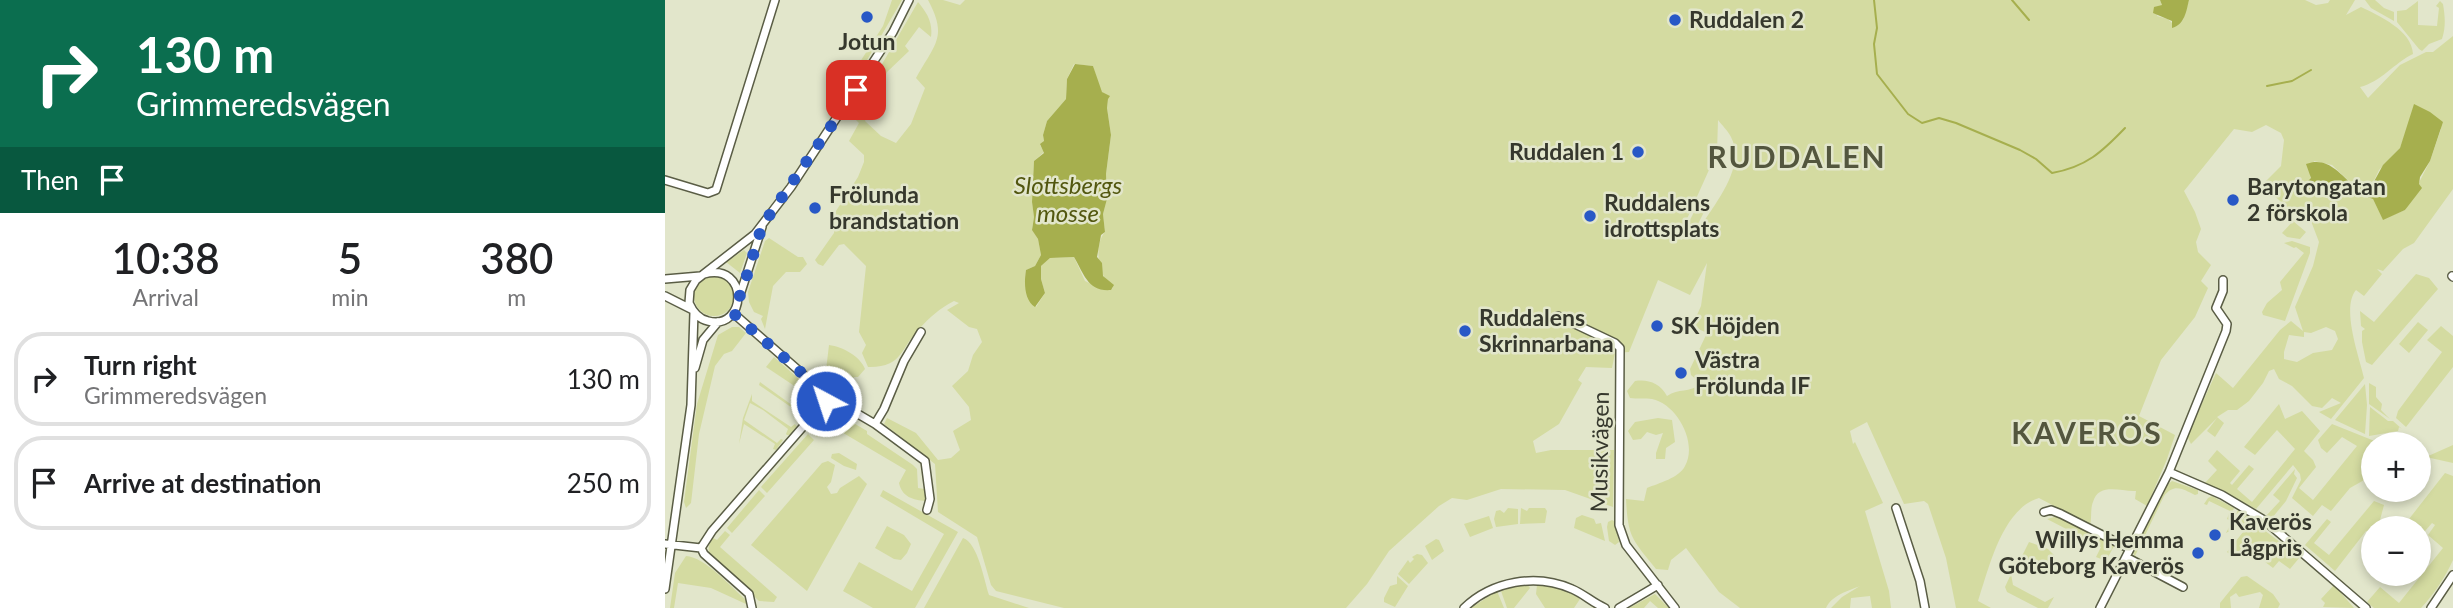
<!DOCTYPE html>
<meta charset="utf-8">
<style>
:root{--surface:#fff;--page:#f6f6f6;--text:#202124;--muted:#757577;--line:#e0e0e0}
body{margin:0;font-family:Lato,sans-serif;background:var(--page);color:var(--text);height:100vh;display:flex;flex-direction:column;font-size:26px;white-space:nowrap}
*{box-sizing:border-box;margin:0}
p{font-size:23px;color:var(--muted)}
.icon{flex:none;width:38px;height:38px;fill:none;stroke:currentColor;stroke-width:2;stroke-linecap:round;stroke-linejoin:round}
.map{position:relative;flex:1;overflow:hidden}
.sheet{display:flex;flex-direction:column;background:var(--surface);width:665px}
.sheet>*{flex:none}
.top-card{background:#0b6e4f;color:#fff;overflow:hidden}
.fabs{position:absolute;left:1696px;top:432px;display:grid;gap:14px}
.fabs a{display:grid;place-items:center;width:70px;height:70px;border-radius:50%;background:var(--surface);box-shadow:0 4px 10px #0003;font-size:35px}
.pin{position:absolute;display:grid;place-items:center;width:60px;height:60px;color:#fff;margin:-30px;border-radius:14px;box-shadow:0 4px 10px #0006}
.me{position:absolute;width:77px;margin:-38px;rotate:320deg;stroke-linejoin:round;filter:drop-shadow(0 0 5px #0008)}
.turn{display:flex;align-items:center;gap:24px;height:147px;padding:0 21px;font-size:32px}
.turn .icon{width:91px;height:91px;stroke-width:2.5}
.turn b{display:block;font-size:49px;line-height:60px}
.then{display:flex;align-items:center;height:66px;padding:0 21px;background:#0003;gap:14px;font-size:26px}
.eta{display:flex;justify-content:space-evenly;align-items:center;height:119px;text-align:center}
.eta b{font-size:42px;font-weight:600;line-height:49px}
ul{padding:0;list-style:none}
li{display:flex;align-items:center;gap:21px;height:94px;margin:0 14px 10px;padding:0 7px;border:4px solid var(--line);border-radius:28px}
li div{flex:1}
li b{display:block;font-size:26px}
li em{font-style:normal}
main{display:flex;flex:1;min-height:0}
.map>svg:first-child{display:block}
</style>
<main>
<section class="sheet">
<div class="top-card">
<div class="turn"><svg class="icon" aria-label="right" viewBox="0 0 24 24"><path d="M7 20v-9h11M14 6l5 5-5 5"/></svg><div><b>130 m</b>Grimmeredsvägen</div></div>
<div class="then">Then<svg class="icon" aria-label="arrive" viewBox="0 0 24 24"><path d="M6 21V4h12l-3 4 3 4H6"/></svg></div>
</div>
<div class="eta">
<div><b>10:38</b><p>Arrival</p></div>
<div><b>5</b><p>min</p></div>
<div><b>380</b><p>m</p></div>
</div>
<ul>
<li><svg class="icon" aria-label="right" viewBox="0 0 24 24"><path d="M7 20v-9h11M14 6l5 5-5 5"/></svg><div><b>Turn right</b><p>Grimmeredsvägen</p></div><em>130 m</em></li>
<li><svg class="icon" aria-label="arrive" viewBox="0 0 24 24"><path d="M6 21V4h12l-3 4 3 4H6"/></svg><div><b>Arrive at destination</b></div><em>250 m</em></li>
</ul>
</section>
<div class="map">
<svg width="1788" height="608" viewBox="0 0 1788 608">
<rect width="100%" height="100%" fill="#e2e6cb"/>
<!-- green -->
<path fill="#d4dba1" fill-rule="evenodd" d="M227,0H237L198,67L193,65L218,26Z
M263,0H278L295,5L300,0H1495L1497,5L1492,16L1503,19L1508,24L1518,20L1524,0H1640L1651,5L1663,3L1665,0H1690L1681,15L1696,7C1714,16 1747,30 1748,54C1729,63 1716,82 1695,87L1703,98L1735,65L1761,52H1768L1788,36V189L1749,243L1738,249L1718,271L1712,269L1717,274L1699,296L1691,290C1676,308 1694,356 1699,378L1666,419L1654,412L1676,403L1667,398L1657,408L1647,406L1627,386L1614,379L1609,369L1604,371L1598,383L1584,401L1572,410H1563L1552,417L1559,423L1550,437L1542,431L1552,418L1526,444L1522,436L1551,373L1568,388L1615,330L1626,321L1638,331L1630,307L1648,266L1654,242L1641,208L1629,210L1624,209L1597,185L1616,166L1619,140L1616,133L1601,125L1587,132L1569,129L1519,191L1530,212L1536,229L1531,242L1533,252L1546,265L1536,281L1543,288L1530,317L1496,360L1474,416L1510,435L1502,459L1482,506L1470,499L1471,491C1456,492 1434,482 1428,502C1425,509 1427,519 1425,525L1374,498C1337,509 1324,568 1313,601L1326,608H1291L1281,558L1263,504L1259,501L1239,504L1202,422L1185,431L1188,444L1190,442L1218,503L1200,511L1224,591L1226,608H1207L1205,596L1186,598L1185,608H1166L1177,597L1195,586C1183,591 1167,595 1161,608H1075L1054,592L1021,548L1006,560L1003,570L991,569C967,539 963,538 961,499L979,501L982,488C994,483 1014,478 1020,466C1033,443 1012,404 987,399C981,398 972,399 965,398L962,391L970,381C983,379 995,383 1002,396C1014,388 1024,393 1036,384L1026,375L1025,369L1042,333L1027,326L1036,306L1042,263L1025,295L993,280L964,352L950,353L947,368L921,367L913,380L917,383L894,424L868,441L871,453L886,450H949L948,507L900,490L836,489L802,500L787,498L774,506L724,551L702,584L681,608H399L331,591L326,585L312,537L273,512L270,464L219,424L222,418L251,433L273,460L286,458L295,450L288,431L306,420L304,407L287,386L303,371L308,355L317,342L312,329L304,327L282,310L294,303L289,301C275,308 265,317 254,329C236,347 238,368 203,367L197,353L201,345L194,332L201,266L179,244L174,245L158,266L153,264L150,260L169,233L171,211L193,177L199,162V155L184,141L194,123L187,116L253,2C262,13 268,22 266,37L254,27L240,46L244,51L222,72L200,121L216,136L231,143L246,124L260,88L251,78C270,44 283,37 263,0ZM409,64L428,66L435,90L443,98L442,108L446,135L441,174L442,199L438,214L440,232C431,242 432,263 438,275C440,279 445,284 448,288L439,290L420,281L409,257L385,258L376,266V279L380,293L371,307L360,276L361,270L370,266L376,255L373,239L367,229L369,217L367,202L369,161L379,152L375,145L379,142L378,135L382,121L401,99L402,79ZM1746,118L1776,129L1765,161L1740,210L1718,219L1708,199L1684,193L1662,198L1642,188L1641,182L1646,179L1645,174L1649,161L1667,165L1688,185L1706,187L1714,170L1735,148ZM1053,120C1057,125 1063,131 1066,137C1082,169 1047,206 1033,231L1025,229L1017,240L1013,239L1052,152ZM1661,327L1670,331L1673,339L1667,350L1648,353L1632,362L1619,359V352L1624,335L1639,337V332L1646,333Z
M1700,0H1710L1719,8L1729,12V21L1706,8Z
M1753,1V25L1772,26L1774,8L1771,6L1775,1L1778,4C1780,16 1781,27 1777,39L1764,44L1757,51L1754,49L1732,22V11L1741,10Z
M1033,204L1041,208L1031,228L1023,224Z
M1628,221L1641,232L1635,239L1622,237L1617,233Z
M104,238L133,257H138L142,264L135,272H121L108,286L100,329L96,319L98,316L89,312L84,302L83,292L100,241Z
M1627,241L1645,247V253L1620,321L1598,315L1597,312L1602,303L1617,290L1615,282L1639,253L1631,247L1629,248L1619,243Z
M79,250L82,253L75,273L61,262Z
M1751,274L1764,278L1773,289L1707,365L1701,362L1697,342V331L1700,329L1696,326L1695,311L1709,322Z
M29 296a20 20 0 1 1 40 0a20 20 0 1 1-40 0Z
M1753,322L1763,330L1744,353L1734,344Z
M1776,326L1788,336V367L1741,427L1731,418L1733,411L1777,352L1762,340Z
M67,327H74L81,333L67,351L59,354L50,366L34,434L26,503L21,508L19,502L32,404L53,335Z
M164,345C178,347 195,356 200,369L193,377H189L171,398L159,387Z
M109,357L153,396L154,402L147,403L149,399L101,367Z
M95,382L138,413L143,407L146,411L138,421H134L136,414L94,385Z
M1704,383L1711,387V397L1717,404L1716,410L1725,419L1704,404Z
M1700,384L1702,405L1700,434L1670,420Z
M87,394V401L126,427L130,424L132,427L125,435H122L121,434L123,429L98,410L85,403L79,420L112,443L116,439L118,440L111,450L108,449L110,444L79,424L74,444L78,418Z
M1614,404L1620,419L1637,411L1655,431L1639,451L1648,460L1651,467L1634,488L1648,500L1692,446L1677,437L1662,453L1656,448L1653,440L1667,424L1717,444H1708V475L1685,488L1666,511L1657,505L1648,516L1627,498L1636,480L1635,474L1628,465L1591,509L1540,483L1552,470L1543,461L1552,450L1575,471L1565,483L1567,485L1584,465L1589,469L1572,489L1587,502L1630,449L1612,430L1590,455L1579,447Z
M168,406L181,413L180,418L202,431V434L248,465L252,469L253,488L259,489L261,501C248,500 237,497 234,483L241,470L163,424L152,437L148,431L163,413L161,409Z
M1705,407L1723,421H1728L1737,429L1734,427L1733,431L1704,436Z
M993,418L1007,420L1010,442L1001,448L1000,459H991V453L998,433L991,435L982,432L976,439L968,440L963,431L970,422Z
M1738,433L1745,444H1723L1709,439Z
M143,434L149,440L102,493L96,487Z
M1788,445V463L1761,457Z
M174,453L192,464L191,470L179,466L166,458L167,454Z
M163,461L170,465L166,482L162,487L166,494L172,493L175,488L194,476L202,484L142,591L86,545L157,463Z
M1630,469L1629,474L1632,478L1621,501L1607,518L1601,516L1615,501L1608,495Z
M1780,473L1788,476V560C1779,579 1770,593 1756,608H1709L1702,602L1715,587L1734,603L1778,548L1763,535L1770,525L1767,523L1754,538V528H1737Z
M1507,481L1533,490V494L1530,495C1518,489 1509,483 1499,496L1470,556L1491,568L1470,558L1468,552L1501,486Z
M94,490L100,496L67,533L62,528Z
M218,490L293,532L250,608H208L178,591L194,562L247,591L279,534L215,496Z
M1547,496L1569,508L1564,520L1562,519L1565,511L1544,501L1542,505L1539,504L1543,498Z
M1709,501L1719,505L1715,520L1720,528H1708V534L1701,531L1670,571L1640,545L1662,519L1666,522L1649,543L1664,555Z
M843,508L853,509V524L831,527L829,519L831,511L835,510L839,513Z
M856,508L862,511L864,508H880L882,511L880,523L855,524Z
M1573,510L1585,518L1581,522L1561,533Z
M917,515L929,519L931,524L936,523L940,541L909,528L911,518Z
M824,516L828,528L805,537L799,524Z
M1393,516L1449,546L1441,561L1431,557L1436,547L1382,519Z
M947,520L949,521L954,542L950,545L944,541L942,527L943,522Z
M1587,521L1635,557L1625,569L1614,561L1608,568L1582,548L1574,557L1570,555L1568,557L1562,552Z
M222,526L239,535L246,544L242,553L236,560L229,559L210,548Z
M60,531L65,535L55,547L112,597L109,602L94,601L45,555C42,549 44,543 48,538L52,540Z
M298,538C313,543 319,580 324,595L364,608H259Z
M771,539L774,540L779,551L767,560L760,546Z
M1364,542L1383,549L1389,555L1385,562L1357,569L1361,561L1356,558Z
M752,554L757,555L763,563L744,584L733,574L743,560L745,563L749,559L747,557Z
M21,556C40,557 66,587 81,600V604L46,588L13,583L9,608H5L10,573Z
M1346,574L1348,585L1380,602L1389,597L1383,608H1373L1342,592L1340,587Z
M732,576L743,586L730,607L719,602V598L725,586L732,584Z
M1582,576L1608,594L1615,604L1613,608H1594L1598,595L1595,592L1574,597L1571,593L1565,597L1566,608H1555V603L1576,577Z
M857,585H863L865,588L849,608H842L836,591Z
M872,585C887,586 904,588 915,599L909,608H880L871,594Z
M1669,585L1689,608L1658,607L1660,603L1656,599Z
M832,591L839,608H806Z
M990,594L1004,608H993L985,601L979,608H964Z"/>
<!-- water -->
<path fill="#a6af4e" d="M1495,0H1524C1521,12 1520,24 1507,28V21L1488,13L1489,7L1497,5Z
M410,64L428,66L437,92L445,96L443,99L442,108L446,135L441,174L442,199L438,214L440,232L436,235L432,257L437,263L438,276L449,285L446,290C423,292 419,274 409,257L385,258L376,266V279L380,293L370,307C359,300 359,282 361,270L370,266L376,255L373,239L367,230L369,217L367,202L369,161L379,153L375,144L379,141L378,135L382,121L401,99L402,79Z
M1749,104L1765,112L1778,122L1765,161L1755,177L1754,184L1757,188L1740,210L1718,220L1708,199C1694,194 1680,188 1669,200L1642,188L1640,184L1646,178L1641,164C1662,156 1674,173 1688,185L1694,181L1700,186L1706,187L1718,165L1735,148Z"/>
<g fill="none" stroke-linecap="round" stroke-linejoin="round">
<!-- stream -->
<path stroke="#a6af4e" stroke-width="2" d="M1209,0L1212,28L1209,44L1212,74L1243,114L1257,123L1274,118L1291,123L1355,150L1371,159L1387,173C1421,167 1437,152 1460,128
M1347,0L1364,20
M1602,86L1627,81L1646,70"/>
<defs>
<path id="minor" d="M0,180L43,193L51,190L110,0
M39,274C85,262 82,331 43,321C33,319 28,312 24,303L25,290L31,280L90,234L126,187L228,32L244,0
M1787,276L1788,277
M0,279L35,276
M75,295L97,227
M0,296L26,309
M68,313L164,397L210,424L260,461L265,499L262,510
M893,316L950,343L955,348L954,525L961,545L1010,608
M30,368L38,340L53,322
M210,424L219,409L239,361L256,332
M1504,472L1557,495L1599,520L1701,608
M1231,508L1255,581L1260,608
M1379,512L1386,510L1396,514L1465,549
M0,544L36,548
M36,548L47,531L164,397
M36,548L39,554L84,594L87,608
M1461,557L1518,587
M0,589L26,405L29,312
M799,608C827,581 871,573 907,589C919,594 928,603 940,608
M954,608L993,585
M1435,608L1504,472L1561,331L1562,324L1551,308L1558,291V280
M1766,608L1788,575"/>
</defs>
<!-- minor casing -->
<use href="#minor" stroke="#5a5d45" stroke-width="10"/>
<!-- minor -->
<use href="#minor" stroke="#fff" stroke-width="7"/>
</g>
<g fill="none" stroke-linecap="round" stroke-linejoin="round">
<!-- route -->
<path stroke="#2858c6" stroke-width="12" stroke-dasharray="0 21.6" d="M161,401L164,397L68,313L79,285L97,226L191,90"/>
</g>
<!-- markers -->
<g fill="#2858c6" stroke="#e2e6cb" stroke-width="2.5">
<circle cx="202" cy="17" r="7"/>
<circle cx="1010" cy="20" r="7"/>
<circle cx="973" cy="152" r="7"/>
<circle cx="1568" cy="200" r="7"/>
<circle cx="150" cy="208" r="7"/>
<circle cx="925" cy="216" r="7"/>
<circle cx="992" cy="326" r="7"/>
<circle cx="800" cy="331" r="7"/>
<circle cx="1016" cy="373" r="7"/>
<circle cx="1550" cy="535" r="7"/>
<circle cx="1533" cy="553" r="7"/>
</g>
<g text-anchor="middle" stroke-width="5" stroke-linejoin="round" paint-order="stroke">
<!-- poi labels -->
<g font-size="23" font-weight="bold" fill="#36382d" stroke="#e2e6cb" text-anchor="start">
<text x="1024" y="28">Ruddalen 2</text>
<text x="202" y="50" text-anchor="middle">Jotun</text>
<text x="959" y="160" text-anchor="end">Ruddalen 1</text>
<text x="1582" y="195">Barytongatan<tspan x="1582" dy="26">2 förskola</tspan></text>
<text x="164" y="203">Frölunda<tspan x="164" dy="26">brandstation</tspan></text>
<text x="939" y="211">Ruddalens<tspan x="939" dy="26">idrottsplats</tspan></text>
<text x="814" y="326">Ruddalens<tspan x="814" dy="26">Skrinnarbana</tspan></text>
<text x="1006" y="334">SK Höjden</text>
<text x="1030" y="368">Västra<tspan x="1030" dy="26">Frölunda IF</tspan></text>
<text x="1564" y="530">Kaverös<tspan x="1564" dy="26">Lågpris</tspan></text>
<text x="1519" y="548" text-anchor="end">Willys Hemma<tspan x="1519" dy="26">Göteborg Kaverös</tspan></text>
</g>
<!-- street labels -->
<g font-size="23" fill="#36382d" stroke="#e2e6cb">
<text transform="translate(935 452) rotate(-89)" y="8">Musikvägen</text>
</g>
<!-- water labels -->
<g font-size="24" font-style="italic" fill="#52570f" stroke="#e2e6cb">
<text x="403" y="194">Slottsbergs<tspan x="403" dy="28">mosse</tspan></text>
</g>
<!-- district labels -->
<g font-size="30" font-weight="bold" letter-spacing="2" fill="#53563e" stroke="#e2e6cb">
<text x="1132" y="168">RUDDALEN</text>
<text x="1422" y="444">KAVERÖS</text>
</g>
</g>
</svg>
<div class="fabs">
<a>+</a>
<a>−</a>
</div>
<div class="pin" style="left:191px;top:90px;background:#d93025"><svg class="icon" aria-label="arrive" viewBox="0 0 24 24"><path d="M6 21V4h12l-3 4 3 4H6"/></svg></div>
<svg class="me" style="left:161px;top:401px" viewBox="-20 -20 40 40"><circle r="17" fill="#2858c6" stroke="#fff" stroke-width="3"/><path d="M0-11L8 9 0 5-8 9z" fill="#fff"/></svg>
</div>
</main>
